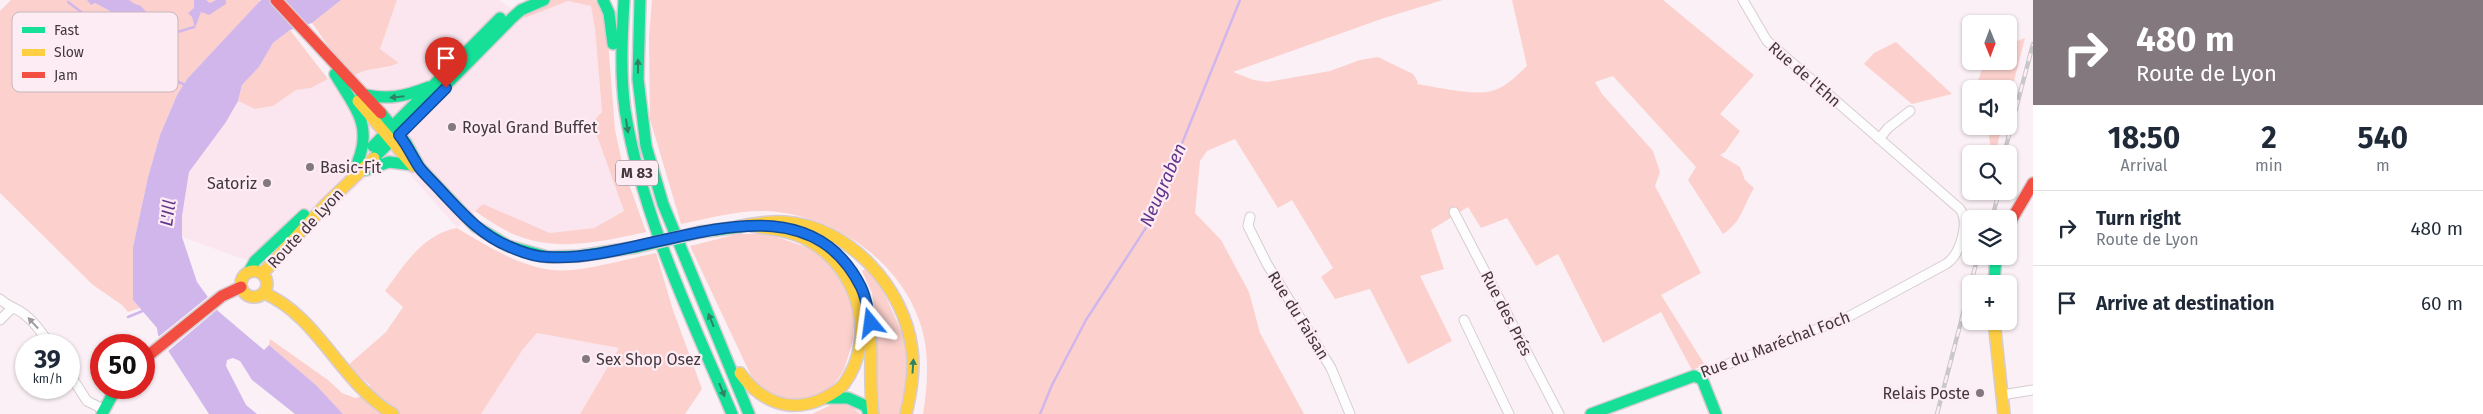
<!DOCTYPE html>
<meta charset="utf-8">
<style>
:root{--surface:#fff;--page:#f2f2f3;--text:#1f2937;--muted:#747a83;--line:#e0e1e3}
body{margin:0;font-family:"Fira Sans",sans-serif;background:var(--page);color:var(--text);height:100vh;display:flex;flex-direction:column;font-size:19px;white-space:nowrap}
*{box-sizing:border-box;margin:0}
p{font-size:16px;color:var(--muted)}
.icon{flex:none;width:28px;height:28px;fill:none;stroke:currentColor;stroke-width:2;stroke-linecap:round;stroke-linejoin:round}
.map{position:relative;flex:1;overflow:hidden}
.side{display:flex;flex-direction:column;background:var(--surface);width:450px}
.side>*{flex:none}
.top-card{background:#82787d;color:#fff;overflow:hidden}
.needle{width:32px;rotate:179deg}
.tools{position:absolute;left:1962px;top:15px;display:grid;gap:10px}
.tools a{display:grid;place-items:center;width:55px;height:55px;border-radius:8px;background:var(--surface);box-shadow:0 1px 4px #0004;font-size:25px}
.speed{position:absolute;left:15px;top:334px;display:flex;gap:10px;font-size:25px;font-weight:700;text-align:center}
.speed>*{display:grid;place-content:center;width:65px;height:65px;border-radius:50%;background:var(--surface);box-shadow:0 1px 4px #0004;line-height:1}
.speed small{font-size:12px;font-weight:400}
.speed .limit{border:8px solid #d22;background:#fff;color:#111}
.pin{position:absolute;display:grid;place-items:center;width:42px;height:42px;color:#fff;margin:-51px -21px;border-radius:50% 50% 50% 0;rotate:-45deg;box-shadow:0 0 5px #0007}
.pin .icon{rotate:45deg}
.me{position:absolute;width:55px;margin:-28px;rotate:344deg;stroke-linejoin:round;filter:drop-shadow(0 0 4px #0008)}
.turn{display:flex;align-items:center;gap:18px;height:105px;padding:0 20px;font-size:22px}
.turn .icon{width:65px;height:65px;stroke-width:2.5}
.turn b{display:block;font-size:35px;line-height:42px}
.eta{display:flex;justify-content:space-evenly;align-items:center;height:85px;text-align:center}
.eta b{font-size:30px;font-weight:700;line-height:35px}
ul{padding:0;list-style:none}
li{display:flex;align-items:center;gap:15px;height:75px;padding:0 20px;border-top:1px solid var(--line)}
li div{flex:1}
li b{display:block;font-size:19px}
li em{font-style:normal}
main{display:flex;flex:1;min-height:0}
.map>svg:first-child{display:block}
</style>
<main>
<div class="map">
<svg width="2033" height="414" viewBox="0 0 2033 414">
<rect width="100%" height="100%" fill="#faf0f5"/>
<!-- built -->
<path fill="#fbe6f0" d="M397,0H499L525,18L568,1L591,6L595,29L602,112L592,122L624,211L594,228L550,233L483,204L457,228L406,170L391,167L372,172L271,269L182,237V216L189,172L238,101L255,109L273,106L296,90L311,88L327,79L343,67L355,75L368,68L384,69L399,63L380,49Z
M537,333L619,348L580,414H481L523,349Z"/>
<!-- green -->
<path fill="#fcd1cd" d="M11,0H259L260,2L187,79L177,95L160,135L148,177L133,247V300L140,308L128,312L122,305L93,285L0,193V11Z
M341,0H397L380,49L399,63C381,71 371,66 355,75L343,67L312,23Z
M549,0H594L598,2L606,15L615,130L623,167L646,232C604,241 560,252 518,236C502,230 488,220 475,211L483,204L550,233L594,228L624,211L592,122L602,112L595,29L591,6L568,1L525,18L520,14Z
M652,0H1443L1384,18L1233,72L1254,80L1267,82L1330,71L1360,60L1378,57L1413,74L1418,82L1417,84C1437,87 1477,97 1495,90C1508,85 1517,75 1527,66L1512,0H1663L1754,75L1720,114L1740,131L1725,152L1720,155L1740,167L1745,180L1754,188C1743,206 1742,222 1723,234L1688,180L1696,167L1613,76L1595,82L1602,94L1653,151L1660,172L1655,186L1701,273L1661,295L1705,365L1692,370L1661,312L1603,343L1558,254L1536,266L1507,218L1481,228L1468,207L1431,230L1444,269L1420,276L1452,341L1408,364L1370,289L1335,299L1321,277L1333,268L1292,200L1278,208L1235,139L1207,151L1200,161L1195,213L1221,240L1249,292L1260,333L1304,414H923C928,385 930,348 919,320C897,258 832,215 767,211C738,210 709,218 681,224L650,119L649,37Z
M290,30L328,79L311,88L296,90L273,106L255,109L238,101L242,85L259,67L273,43Z
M2025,38L2009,100V89H1979L1978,81L1985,61H2009V44Z
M1896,42L1952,94L1912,104L1864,64L1874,53Z
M1987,126H2002L1995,154H1992Z
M457,228C486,245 518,266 552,270C581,273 626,259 656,253L673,310L702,389L685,414H580L619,348L537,333L523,349L481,414H343L316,385L269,345L270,339L328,380L342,393L355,398L363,396L370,385L346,367L386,332L403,307L385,291C404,265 423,234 457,228Z
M738,234H768L815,250L835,269L855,311L853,340L844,370L830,391L785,404L754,382L690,246Z
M868,267L877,277L908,346L903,414H877L876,320L872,293L862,271Z
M837,402L849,404L860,414H812Z"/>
<!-- water -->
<path fill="#d1b6ec" d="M87,0H129L135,4L141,6L147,13L157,18L163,31L174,33L169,39L156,44L152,41L149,43L135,40L128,24H121L120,19C113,12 105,8 95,3L91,5Z
M194,0H206L210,3L216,0H226V4L209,15L201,12L195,28L192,17L188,13L194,8Z
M261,0H341L312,23L290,30L273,43L259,67L242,85L238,101L226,122L189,172L182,216V237L197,282L218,311L264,350L269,345L316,385L343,414H295L252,380L240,361L233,358L227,360L226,366L246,405L257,414H209L158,335L157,328L133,300V247L148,177L160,135L177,95L187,79Z"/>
<!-- pier -->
<path fill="#faf0f5" d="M209,296L219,308L167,352L157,338Z"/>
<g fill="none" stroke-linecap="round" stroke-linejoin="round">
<!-- stream -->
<path stroke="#d1b6ec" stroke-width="2.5" d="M68,2L138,55L147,67L153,83L173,80L186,85
M174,33L194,27
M128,317L145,310
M1040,414L1052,385L1086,320L1151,220L1240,0"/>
<defs>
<path id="street" d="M1879,139L1888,128L1910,111
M1454,212L1559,414
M1250,217L1248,226L1267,264L1331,368L1350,414
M0,299C10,308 15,307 24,314C35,322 43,334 50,345
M0,320L11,309
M1464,320L1509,414
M69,373L87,401L103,409
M1697,376L1848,317L1946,264C1960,255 1970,223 1960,209L1767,41L1743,0
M2002,395L2033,390"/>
<path id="fast" d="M603,0L609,13L613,44
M624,0C622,37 620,73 625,110C642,217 690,315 732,414
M640,0L638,79L646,146L663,204L749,414
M335,74C353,105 373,123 358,161
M361,94C389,100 403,97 429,87
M381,113L406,143L420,168L475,226L508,246L548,257L579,256L637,247
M373,146L500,18
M374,158L512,18L521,10L544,0
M366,170L389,162L413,165
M700,232L740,227
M249,272L255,261L304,215
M1994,284L1996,256
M828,398H848L866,406L869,414
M102,414L116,388
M1591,414L1694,376L1702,379L1716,414"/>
<path id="slow" d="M358,101L413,166
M732,228C750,224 766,221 785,222C849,226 905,288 912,350C915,371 911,393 906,414
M241 284a13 13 0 1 1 26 0a13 13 0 1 1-26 0Z
M263,273L326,204L374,158
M852,273C881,323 866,361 873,414
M264,293C318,316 341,383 393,414
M1994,321L2004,414
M740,373C760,401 789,414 822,399C830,395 839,391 844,384C878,337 858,270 811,242C794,231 771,229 752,226"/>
<path id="jam" d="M276,0L381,113
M2009,224L2033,183
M144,359L222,296L241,287"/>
</defs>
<!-- street casing -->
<use href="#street" stroke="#d6ccd1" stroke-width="11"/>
<!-- fast casing -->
<use href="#fast" stroke="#d6ccd1" stroke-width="14"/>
<!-- slow casing -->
<use href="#slow" stroke="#d6ccd1" stroke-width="14"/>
<!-- jam casing -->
<use href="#jam" stroke="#d6ccd1" stroke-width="14"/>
<!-- street -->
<use href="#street" stroke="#fefdfe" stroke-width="9"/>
<!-- fast -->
<use href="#fast" stroke="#16e098" stroke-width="11"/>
<!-- slow -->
<use href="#slow" stroke="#ffcf43" stroke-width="11"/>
<!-- jam -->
<use href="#jam" stroke="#f24e42" stroke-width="11"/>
<defs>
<path id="rail" d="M2004,154L2033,44
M1992,219L1999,191
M1937,414L1978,256"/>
</defs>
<!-- rail casing -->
<use href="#rail" stroke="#cac7c9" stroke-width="4.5"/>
<!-- rail -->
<use href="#rail" stroke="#feecf4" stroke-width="2.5" stroke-dasharray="8" stroke-linecap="butt"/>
<defs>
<path id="fast-bridge" d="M637,247L700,232"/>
</defs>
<!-- fast-bridge casing -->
<use href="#fast-bridge" stroke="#d6ccd1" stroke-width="14" stroke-linecap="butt"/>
<!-- fast-bridge -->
<use href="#fast-bridge" stroke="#16e098" stroke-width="11"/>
</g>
<!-- one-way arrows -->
<defs><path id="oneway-solid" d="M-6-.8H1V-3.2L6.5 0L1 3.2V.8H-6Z" transform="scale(1.25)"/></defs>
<g fill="#2e8366">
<use href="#oneway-solid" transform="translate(638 66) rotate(-90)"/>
<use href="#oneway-solid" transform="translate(397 97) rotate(174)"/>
<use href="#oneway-solid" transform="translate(627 126) rotate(81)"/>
<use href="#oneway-solid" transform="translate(711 320) rotate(-112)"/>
<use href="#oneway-solid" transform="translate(913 366) rotate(-86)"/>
<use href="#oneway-solid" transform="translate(722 390) rotate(68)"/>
</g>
<use fill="#a09a9e" href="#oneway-solid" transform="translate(33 323) rotate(-133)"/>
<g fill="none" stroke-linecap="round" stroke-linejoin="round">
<defs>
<path id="route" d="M446,88L399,135C407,145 412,156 419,167C426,176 435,184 442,192C462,213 481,235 508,246C521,252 535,257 548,257C647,264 800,165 861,287C866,297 868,311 871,323"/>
</defs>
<!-- route casing -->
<use href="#route" stroke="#114b97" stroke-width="12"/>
<!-- route -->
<use href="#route" stroke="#1a73e8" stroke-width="9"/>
</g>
<!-- markers -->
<g fill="#82787d" stroke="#feecf4" stroke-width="2">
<circle cx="452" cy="127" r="5"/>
<circle cx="310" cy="167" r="5"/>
<circle cx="267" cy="183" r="5"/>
<circle cx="586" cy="359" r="5"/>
<circle cx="1980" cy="393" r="5"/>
</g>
<g text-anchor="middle" stroke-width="4.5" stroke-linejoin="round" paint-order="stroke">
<!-- shield labels -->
<rect fill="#feecf4" stroke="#7a6d74" stroke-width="1" x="616" y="160.5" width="42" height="25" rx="4"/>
<g font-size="15" font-weight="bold" fill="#42373d">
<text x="637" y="178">M 83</text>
</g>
<!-- street labels -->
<g font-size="16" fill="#42373d" stroke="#feecf4">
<text transform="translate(1805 74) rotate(41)" y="6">Rue de l'Ehn</text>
<text transform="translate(305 228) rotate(-47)" y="6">Route de Lyon</text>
<text transform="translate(1507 313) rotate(63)" y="6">Rue des Prés</text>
<text transform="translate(1299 315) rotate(58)" y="6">Rue du Faisan</text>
<text transform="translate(1775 344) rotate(-21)" y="6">Rue du Maréchal Foch</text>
</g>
<!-- poi labels -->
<g font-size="16" fill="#42373d" stroke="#feecf4" text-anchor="start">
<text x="462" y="133">Royal Grand Buffet</text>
<text x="320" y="173">Basic-Fit</text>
<text x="257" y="189" text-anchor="end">Satoriz</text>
<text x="596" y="365">Sex Shop Osez</text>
<text x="1970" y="399" text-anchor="end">Relais Poste</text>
</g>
<!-- water labels -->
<g font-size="18" font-style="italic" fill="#62368d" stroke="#feecf4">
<text transform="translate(1163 185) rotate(-66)" y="6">Neugraben</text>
<text transform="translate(168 213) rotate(-82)" y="6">L'Ill</text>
</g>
</g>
<!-- legend -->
<rect x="12" y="12" width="166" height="80" rx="8" fill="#feecf4" stroke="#c6b6bd" stroke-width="1"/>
<rect x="22" y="27" width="23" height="6" fill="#16e098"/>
<rect x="22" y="49" width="23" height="7" fill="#ffcf43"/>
<rect x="22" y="72" width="23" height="6" fill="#f24e42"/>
<g font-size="14" fill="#42373d">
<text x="54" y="35">Fast</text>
<text x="54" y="57">Slow</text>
<text x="54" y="80">Jam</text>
</g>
</svg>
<div class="tools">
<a><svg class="needle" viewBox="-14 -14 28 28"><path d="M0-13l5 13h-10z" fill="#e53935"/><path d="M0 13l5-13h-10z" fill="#747a83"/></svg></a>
<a><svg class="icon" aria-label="sound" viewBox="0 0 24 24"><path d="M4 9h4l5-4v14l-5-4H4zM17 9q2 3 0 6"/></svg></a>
<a><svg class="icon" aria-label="search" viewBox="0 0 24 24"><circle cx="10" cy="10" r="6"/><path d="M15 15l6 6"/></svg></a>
<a><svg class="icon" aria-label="layers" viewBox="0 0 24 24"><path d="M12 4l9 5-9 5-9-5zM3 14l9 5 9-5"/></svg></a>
<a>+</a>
</div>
<div class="speed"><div>39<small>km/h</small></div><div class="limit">50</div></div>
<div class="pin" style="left:446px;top:88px;background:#d93025"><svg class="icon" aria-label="arrive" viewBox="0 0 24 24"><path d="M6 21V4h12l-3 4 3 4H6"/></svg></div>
<svg class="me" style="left:871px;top:323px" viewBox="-20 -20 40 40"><path d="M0-17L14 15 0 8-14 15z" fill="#1a73e8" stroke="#fff" stroke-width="4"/></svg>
</div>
<section class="side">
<div class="top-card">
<div class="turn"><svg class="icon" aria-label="right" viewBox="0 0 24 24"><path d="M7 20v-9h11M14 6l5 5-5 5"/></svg><div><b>480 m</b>Route de Lyon</div></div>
</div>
<div class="eta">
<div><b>18:50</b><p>Arrival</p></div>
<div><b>2</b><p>min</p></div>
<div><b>540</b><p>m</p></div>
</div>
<ul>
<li><svg class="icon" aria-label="right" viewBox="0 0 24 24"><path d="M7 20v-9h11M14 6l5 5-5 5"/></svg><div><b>Turn right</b><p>Route de Lyon</p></div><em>480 m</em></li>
<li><svg class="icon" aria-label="arrive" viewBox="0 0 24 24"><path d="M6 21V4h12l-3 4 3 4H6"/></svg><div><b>Arrive at destination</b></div><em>60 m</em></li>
</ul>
</section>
</main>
